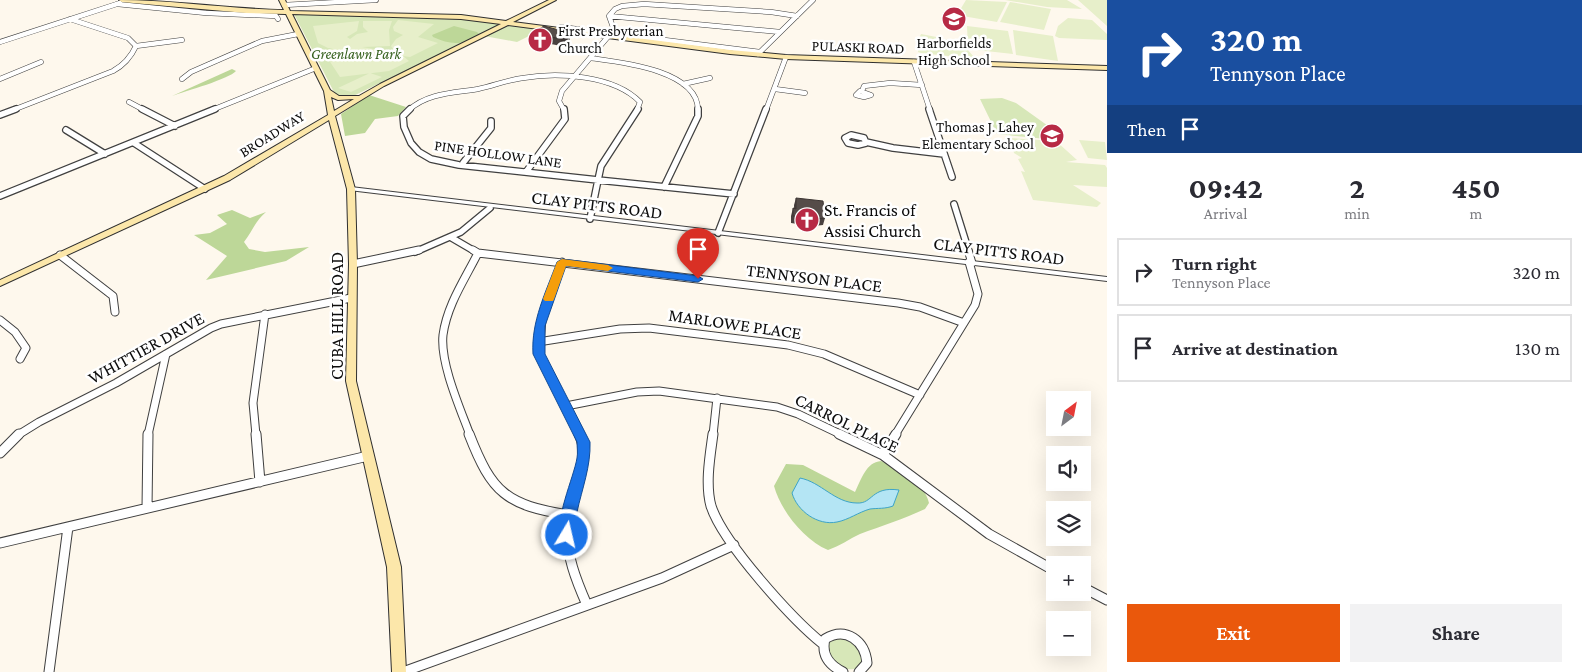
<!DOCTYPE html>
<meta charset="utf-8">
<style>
:root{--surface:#fff;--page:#f2f2f3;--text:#2b2b33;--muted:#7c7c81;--line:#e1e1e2;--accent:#ea580c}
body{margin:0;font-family:"Crimson Pro",serif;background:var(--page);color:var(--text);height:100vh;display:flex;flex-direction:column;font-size:19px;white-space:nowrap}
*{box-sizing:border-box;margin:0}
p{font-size:16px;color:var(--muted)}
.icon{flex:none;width:28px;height:28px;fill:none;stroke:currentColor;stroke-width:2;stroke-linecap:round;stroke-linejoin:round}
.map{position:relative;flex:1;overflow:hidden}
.details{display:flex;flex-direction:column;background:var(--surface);width:475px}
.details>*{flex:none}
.top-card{background:#1a4fa0;color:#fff;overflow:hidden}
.needle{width:32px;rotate:32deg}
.fabs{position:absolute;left:1046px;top:391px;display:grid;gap:10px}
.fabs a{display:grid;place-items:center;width:45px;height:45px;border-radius:0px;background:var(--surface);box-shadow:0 5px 20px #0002;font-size:25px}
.pin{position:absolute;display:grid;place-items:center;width:42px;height:42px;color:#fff;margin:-51px -21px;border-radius:50% 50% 50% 0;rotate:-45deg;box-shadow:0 0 5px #0007}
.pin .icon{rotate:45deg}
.me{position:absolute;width:55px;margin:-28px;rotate:9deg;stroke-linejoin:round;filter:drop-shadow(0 0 4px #0008)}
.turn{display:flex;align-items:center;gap:18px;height:105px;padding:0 20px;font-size:22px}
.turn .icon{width:65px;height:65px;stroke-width:2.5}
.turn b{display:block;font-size:35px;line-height:42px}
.then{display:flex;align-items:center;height:48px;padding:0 20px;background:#0003;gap:10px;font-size:19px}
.eta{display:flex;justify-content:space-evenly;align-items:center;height:85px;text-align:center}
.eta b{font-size:30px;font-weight:700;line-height:35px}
.button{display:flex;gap:10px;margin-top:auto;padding:10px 20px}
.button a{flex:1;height:58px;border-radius:0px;background:var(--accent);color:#fff;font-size:20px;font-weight:700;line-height:58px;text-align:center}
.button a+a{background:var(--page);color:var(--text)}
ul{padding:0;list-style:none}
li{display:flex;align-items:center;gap:15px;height:68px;margin:0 10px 8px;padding:0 10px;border:2px solid var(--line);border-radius:0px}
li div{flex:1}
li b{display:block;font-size:19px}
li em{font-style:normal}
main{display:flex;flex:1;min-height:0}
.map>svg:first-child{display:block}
</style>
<main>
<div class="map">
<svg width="1107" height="672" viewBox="0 0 1107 672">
<rect width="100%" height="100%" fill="#fef8ed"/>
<!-- green -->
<path fill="#d7e7b8" d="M294,14L408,16L497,22L501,25L349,98L336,96Z
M520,25L545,28L517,42L484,36L505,26Z
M1002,98L1016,103L1058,133L1056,140L997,134L980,99Z
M843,636L860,646L863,663L854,669C837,671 831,660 827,645L829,641Z"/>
<!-- forest -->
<path fill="#bdd798" d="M454,26L477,32L479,34C463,46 451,45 433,37L432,35Z
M232,69L236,71C229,79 186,91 172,96Z
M369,95L406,107L398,116L375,119L365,133L345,136L341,114Z
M232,210L250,218L266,212C255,221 252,232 244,242L249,249L265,252L309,247L286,261L206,280L227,256L194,235L210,233L227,224L217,215Z
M881,461C898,468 925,483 929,503L925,509C904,519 881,526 860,534C849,539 840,546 828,550C804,540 781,511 774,486L786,464L803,465L855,492C861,480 866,462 881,461Z"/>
<!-- pitch -->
<path fill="#e7efca" d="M966,0L1007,2L997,22L957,15Z
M1005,0H1067L1082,9L1047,7Z
M1078,0H1107V26Z
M1010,2L1051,9L1044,30L1000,22Z
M1068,18L1092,20L1107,34V40L1059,38L1055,36L1058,26Z
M398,20L434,24L418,37L438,43L410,57L403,56L409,61L389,71L340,77L323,51L333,48H328L318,43L313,26L359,21L357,31L347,37L350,39L357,34L368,32L363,27V21H392L389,30L390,46L362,47L396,53L391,46L396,39L403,35L394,31L393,27Z
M967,26L1008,31L1013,54L968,49Z
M1013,30L1053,36L1058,61L1016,55Z
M921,34C941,38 965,41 975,59L921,53L918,52L919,44L917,43Z
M370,73L382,77L351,92L338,88Z
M1010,138L1056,141L1077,160L1066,162L1105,165L1107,168V187L1073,185L1101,203L1097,207L1033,200L1021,171L1025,172L1018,159L1022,158L1014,153Z
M1079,140L1105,142L1107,160L1088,158Z"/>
<!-- water -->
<path fill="#b4e5f4" stroke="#3da4c8" d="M800,478C821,482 835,503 857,503C873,504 871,486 899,490L893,506C885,509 878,508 870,509C859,512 848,520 837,522C818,526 797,511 792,493Z"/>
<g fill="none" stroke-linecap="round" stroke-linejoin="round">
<defs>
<path id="minor-far3" d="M117,4L206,13L276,16L278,19
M284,5L376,0
M609,16L780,32
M561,27L760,52
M0,42L120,3
M136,46L182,40
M758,54L813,0
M590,58C620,62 698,70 698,110
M914,62L930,110
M0,79L41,62
M182,79L191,72L262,41L298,34
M683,84L710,78
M775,89L805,93
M860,91L871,95L864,97L856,95Z
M862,91L864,86L890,83L922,85
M129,102L144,110
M13,110L113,71C124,65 131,57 136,46L128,38L70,19
M212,110L316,68
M409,110C427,93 454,93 478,89C493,86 507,80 523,78C558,72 614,75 640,102L637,110
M564,110L559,101L562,91L612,32L613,27L609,16L615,9L622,6L644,4L771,12L797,16
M766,110L786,57"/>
<path id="minor-far2" d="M142,109L175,126
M410,109L403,116L404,127L411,143L419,152L431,159L459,165L598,180
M929,109L952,177
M0,115L16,109
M66,130L105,154
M851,135L864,138L866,143L858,145L848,143L845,138Z
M866,142L893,148L944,154
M134,143L205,189
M463,163L491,128V121
M526,172L565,119L564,109
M598,180L734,194
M598,180L601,166L638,109
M664,187L698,116V109
M0,196L215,109
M954,204L969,252
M590,219L598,180
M718,233L766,109
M452,238L476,252
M415,252L461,232L490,208"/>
<path id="minor-far1" d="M473,250L478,253L898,303L920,307L964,323
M968,250L972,263
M60,255L113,296L115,312
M562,262L542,319L539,354L580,435
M353,264L419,250
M0,320L15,332L26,348L20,359
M538,342L620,329L649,328L788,345L824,354L920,395
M566,406L637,392L659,391L777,407L798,414L842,435
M18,435L39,422L116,383L211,328L221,324L351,298
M148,435L166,354
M256,435L253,403L265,314
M470,435C460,408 440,363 443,335C447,305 465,279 478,253
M713,435L717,398
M895,435L975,305L978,294L969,262"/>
<path id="minor" d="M256,434L260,482
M469,434C492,493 506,505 569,515
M579,434C593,462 569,498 567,527C566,555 576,580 587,605
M713,434C710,456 705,484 711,506C723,543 792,619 823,644
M839,434L883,455L989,534L1055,571
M0,453L19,434
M883,455L896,434
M147,508L148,434
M0,543L368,456
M1082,587L1107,600
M49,672L68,527
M403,672L662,578L734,545
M843,672C829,665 821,655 825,639C846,626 865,641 867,663L859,672"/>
<path id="tertiary" d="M351,187L1107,277V281L349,190V188Z"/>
<path id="secondary" d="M119,0C174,0 229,9 284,10L279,0H285L290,11L461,15L506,21L549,0H556L513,22L730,50L786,55L1107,66V70L786,59L730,54L508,25L384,86L335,116L355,189L357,264L356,381L401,567L406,672H392L387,567L346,381L349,264L347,189L329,120L230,180L0,286V280L224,176L328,115L324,91L286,14L246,13L122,2ZM292,14L461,19L501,24L380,84L359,96H339L330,90ZM331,97L338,100L354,99L334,111Z"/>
</defs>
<!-- minor-far3 casing -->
<use href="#minor-far3" stroke="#404040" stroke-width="5.5"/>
<!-- minor-far2 casing -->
<use href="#minor-far2" stroke="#404040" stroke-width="8"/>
<!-- minor-far1 casing -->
<use href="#minor-far1" stroke="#404040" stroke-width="9"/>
<!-- minor casing -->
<use href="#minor" stroke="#404040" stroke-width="11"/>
<!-- tertiary casing -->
<use href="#tertiary" stroke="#404040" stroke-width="2"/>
<!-- secondary casing -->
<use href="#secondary" stroke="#2f2f2f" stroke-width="2"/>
<!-- minor-far3 -->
<use href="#minor-far3" stroke="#fff" stroke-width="4.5"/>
<!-- minor-far2 -->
<use href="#minor-far2" stroke="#fff" stroke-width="5.5"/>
<!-- minor-far1 -->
<use href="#minor-far1" stroke="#fff" stroke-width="7"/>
<!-- minor -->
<use href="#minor" stroke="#fff" stroke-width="9"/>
<!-- tertiary -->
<use href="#tertiary" fill="#fff" fill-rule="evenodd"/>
<!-- secondary -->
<use href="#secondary" fill="#fce7aa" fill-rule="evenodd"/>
</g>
<!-- wall -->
<path fill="#49413f" d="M570,33V40L561,46L546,43L539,45L529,43V35Z
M796,198L825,218L823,225L814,226V228L804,227V225L791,223V216L793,208L794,209V205Z"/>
<!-- shaded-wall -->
<path fill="#3c3533" d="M570,33V40L561,46V39Z
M546,36V43L539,45L538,37Z"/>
<!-- building -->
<path fill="#554c49" stroke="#3c3533" d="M544,26L570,33L561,39L546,36L538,37L529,35Z
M796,198L823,201L825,218L815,219L816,220L806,219V218L793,216V208L796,209Z"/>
<!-- route -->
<path fill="#1a73e8" stroke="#114b97" d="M562,259L698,276L703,279L698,282L566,266L545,326V354L590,442C591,466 582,489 577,512C575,521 576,531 572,539L567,541L562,539C553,522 574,477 577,458C578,453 577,447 577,442L533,354C531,321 546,292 557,262Z"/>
<!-- slow -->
<path fill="#f59e0b" d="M562,259L608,265L613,268L608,271L566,266L554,299L553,301H545L543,299L557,262Z"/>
<!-- icons -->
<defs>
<symbol id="school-disc" viewBox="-11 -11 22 22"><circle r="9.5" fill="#b72a45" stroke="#fff"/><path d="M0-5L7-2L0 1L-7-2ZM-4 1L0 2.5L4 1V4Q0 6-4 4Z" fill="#fff"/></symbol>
<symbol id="church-disc" viewBox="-11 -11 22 22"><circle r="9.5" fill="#b72a45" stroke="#fff"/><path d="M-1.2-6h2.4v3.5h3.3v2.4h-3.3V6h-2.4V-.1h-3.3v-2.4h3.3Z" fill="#fff"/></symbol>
</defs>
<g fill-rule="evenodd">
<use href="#school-disc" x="940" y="5" width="28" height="28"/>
<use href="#church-disc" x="526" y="26" width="28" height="28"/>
<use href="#school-disc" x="1038" y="122" width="28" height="28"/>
<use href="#church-disc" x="793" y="206" width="28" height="28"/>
</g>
<g text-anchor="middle" stroke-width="5" stroke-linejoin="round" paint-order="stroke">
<!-- far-poi labels -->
<g font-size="15" fill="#0d0d0d" stroke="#fff" text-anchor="start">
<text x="558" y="36">First Presbyterian<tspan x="558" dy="17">Church</tspan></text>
<text x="954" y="48" text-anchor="middle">Harborfields<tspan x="954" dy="17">High School</tspan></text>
<text x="1034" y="132" text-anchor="end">Thomas J. Lahey<tspan x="1034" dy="17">Elementary School</tspan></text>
</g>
<!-- far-street labels -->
<g font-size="15" fill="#0d0d0d" stroke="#fff">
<text transform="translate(858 47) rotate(2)" y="5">PULASKI ROAD</text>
<text transform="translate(272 134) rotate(-32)" y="5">BROADWAY</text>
<text transform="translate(498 154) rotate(8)" y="5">PINE HOLLOW LANE</text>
</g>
<!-- far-park labels -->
<g font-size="15" font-style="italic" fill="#376220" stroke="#fff">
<text x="356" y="59">Greenlawn Park</text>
</g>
<!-- street labels -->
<g font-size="18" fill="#0d0d0d" stroke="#fff">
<text transform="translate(597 205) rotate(7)" y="6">CLAY PITTS ROAD</text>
<text transform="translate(999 251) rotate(7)" y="6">CLAY PITTS ROAD</text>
<text transform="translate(814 278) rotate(7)" y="6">TENNYSON PLACE</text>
<text transform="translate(337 316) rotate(-90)" y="6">CUBA HILL ROAD</text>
<text transform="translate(735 324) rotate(8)" y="6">MARLOWE PLACE</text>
<text transform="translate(146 348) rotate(-29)" y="6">WHITTIER DRIVE</text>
<text transform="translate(847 423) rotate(26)" y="6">CARROL PLACE</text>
</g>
<!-- poi labels -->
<g font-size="18" fill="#0d0d0d" stroke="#fff" text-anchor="start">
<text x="824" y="216">St. Francis of<tspan x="824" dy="21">Assisi Church</tspan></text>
</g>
</g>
</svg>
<div class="fabs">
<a><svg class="needle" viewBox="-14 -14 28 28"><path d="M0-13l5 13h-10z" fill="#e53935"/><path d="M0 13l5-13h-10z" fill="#7c7c81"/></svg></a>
<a><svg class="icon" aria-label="sound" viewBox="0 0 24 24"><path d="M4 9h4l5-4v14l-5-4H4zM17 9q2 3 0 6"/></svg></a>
<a><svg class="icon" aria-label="layers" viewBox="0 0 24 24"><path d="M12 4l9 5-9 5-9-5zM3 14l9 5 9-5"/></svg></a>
<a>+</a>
<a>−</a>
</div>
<div class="pin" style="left:698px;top:279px;background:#d93025"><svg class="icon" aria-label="arrive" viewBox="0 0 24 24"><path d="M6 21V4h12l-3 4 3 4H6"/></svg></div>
<svg class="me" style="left:567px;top:535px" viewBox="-20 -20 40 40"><circle r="17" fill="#1a73e8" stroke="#fff" stroke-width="3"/><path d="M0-11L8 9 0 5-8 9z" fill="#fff"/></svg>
</div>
<section class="details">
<div class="top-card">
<div class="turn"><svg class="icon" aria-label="right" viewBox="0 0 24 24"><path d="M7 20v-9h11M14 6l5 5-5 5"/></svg><div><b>320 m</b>Tennyson Place</div></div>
<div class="then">Then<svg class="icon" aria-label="arrive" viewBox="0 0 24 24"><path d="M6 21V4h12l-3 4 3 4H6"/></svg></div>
</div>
<div class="eta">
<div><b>09:42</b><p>Arrival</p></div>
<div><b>2</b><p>min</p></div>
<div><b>450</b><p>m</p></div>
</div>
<ul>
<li><svg class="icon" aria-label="right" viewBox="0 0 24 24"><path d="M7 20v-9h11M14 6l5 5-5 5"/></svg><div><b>Turn right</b><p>Tennyson Place</p></div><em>320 m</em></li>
<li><svg class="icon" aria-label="arrive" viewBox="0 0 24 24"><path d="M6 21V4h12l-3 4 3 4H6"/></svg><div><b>Arrive at destination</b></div><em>130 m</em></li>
</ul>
<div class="button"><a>Exit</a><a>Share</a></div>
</section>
</main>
